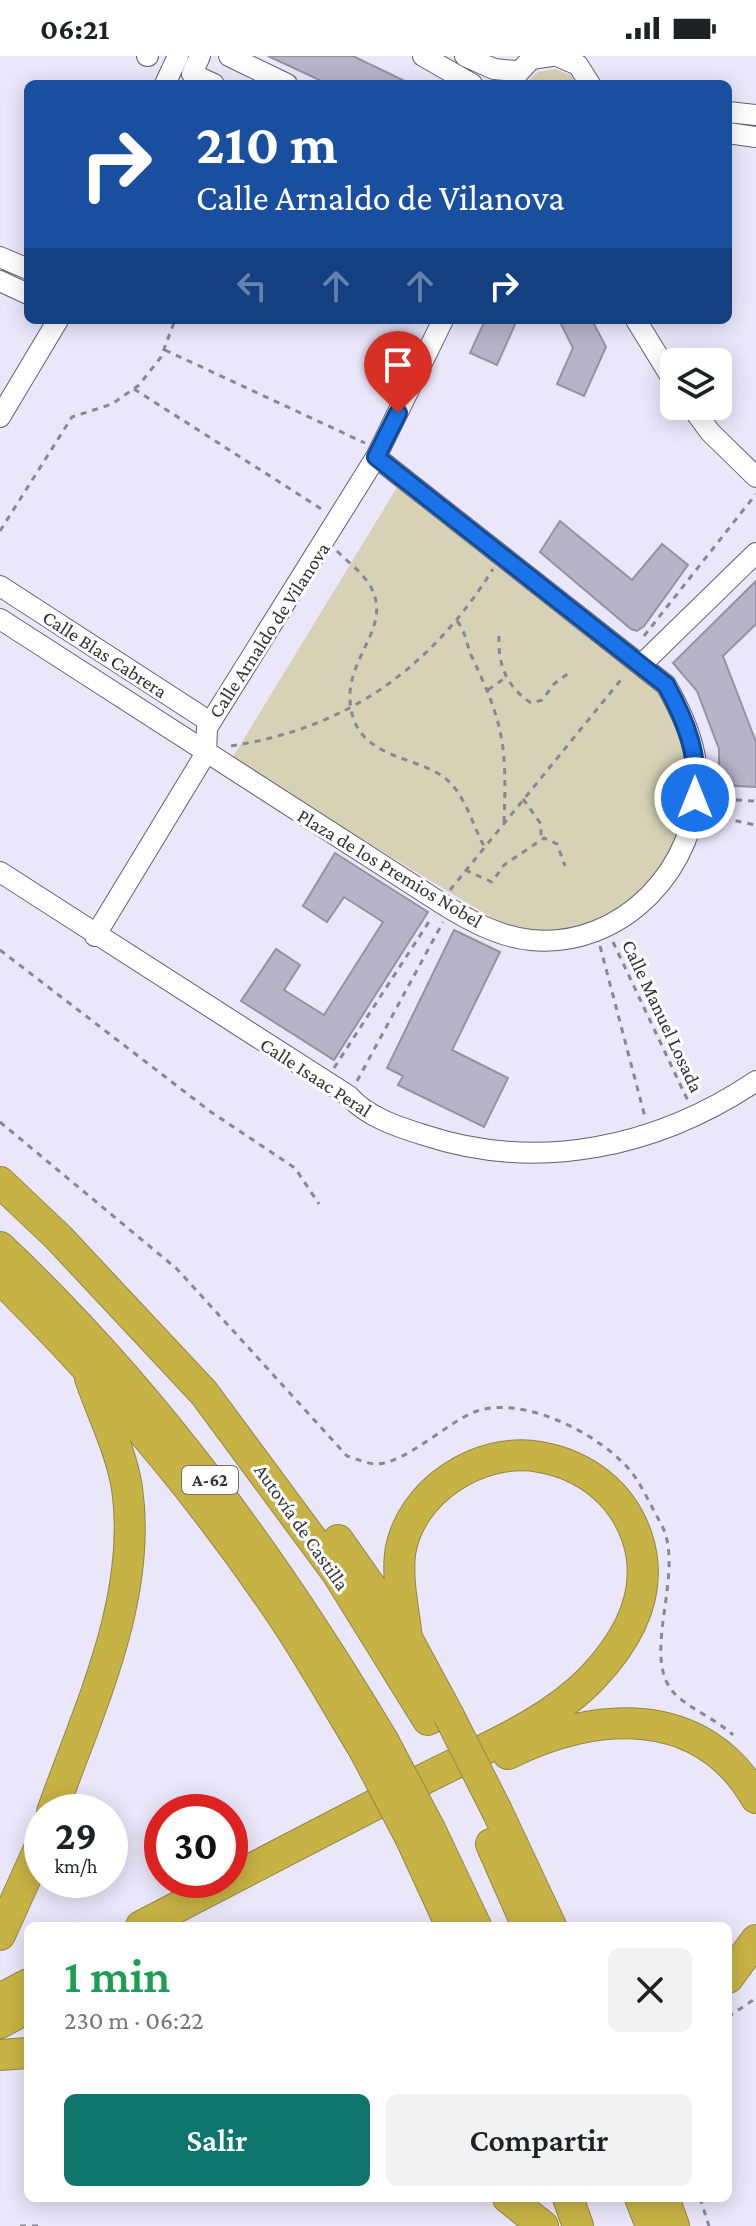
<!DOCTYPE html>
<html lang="es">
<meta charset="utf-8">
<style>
:root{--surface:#fff;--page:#f2f2f2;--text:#202124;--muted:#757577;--accent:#0f766e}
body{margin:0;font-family:"Crimson Pro",serif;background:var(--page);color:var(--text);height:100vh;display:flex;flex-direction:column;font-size:30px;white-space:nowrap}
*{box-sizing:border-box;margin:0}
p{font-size:26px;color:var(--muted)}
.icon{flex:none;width:44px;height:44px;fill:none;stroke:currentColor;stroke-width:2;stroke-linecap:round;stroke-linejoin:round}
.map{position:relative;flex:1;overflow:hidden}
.details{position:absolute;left:24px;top:1866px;width:708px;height:280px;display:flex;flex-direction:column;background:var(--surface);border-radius:12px;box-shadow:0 4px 20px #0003}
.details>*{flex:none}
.top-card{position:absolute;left:24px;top:24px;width:708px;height:244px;border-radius:12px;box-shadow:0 4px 20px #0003;background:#1a4fa0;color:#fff;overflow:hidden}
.fabs{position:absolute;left:660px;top:292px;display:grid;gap:16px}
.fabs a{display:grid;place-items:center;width:72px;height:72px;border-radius:12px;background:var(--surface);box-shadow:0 4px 20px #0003;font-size:40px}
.speed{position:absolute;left:24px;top:1738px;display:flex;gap:16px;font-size:40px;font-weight:700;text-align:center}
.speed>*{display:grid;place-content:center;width:104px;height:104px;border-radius:50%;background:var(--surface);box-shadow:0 4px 20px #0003;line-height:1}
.speed small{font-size:20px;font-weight:400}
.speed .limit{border:12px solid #d22;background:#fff;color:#111}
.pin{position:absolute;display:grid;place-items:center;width:68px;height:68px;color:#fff;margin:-82px -34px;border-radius:50% 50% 50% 0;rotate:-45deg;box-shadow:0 0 8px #0007}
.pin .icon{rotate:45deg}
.me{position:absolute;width:88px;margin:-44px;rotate:0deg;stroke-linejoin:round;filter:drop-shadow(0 0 6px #0008)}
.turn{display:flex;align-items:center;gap:28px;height:168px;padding:0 40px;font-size:36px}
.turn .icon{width:104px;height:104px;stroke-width:2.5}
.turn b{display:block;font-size:56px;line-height:68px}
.lanes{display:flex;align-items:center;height:76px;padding:0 40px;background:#0003;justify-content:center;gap:40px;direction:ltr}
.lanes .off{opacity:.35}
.round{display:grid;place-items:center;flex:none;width:84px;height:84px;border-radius:12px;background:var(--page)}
.overview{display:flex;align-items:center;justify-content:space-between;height:136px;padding:0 40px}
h1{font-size:48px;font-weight:600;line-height:60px;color:#1e9e55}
.button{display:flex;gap:16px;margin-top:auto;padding:16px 40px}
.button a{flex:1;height:92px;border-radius:12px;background:var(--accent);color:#fff;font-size:32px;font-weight:600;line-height:92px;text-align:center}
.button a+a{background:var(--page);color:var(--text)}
.status{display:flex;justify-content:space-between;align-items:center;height:56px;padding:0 40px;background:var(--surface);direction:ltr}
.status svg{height:22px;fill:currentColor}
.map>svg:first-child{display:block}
</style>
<div class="status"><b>06:21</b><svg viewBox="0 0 49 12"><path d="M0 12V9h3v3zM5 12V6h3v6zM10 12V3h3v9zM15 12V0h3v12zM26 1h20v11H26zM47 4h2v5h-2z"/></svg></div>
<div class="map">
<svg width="756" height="2170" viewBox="0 0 756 2170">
<rect width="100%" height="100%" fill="#eae7fb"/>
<!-- green -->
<path fill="#d7d2b5" d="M555,13L570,19L577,28H525L538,16Z
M404,420L660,632C674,657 689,689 691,718C692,731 686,748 683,761C679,779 673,803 662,819C627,869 557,886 502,868L231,704Z"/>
<!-- building -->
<path fill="#b7b4c8" stroke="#9592a5" stroke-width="2" d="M268,0H353L411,28H328Z
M485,264H517L497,309L470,297Z
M559,264H592L606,291L584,340L557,328L573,292Z
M560,465L632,524L662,488L688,509L644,570L637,575L631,573L540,496Z
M756,525V568L723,600L756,686V731L719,729V693L697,635L673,607Z
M335,797L428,856L334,1004L241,945L276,893L300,909L284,934L324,959L383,866L344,841L327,866L303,850Z
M454,874L500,896L452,994L508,1022L484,1071L398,1029L403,1020L387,1012Z"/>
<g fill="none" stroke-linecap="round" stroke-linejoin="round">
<defs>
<path id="minor" d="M147,0H148
M200,0L192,18L214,28
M229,0L287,28
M423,0L472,28
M465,0L494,13L516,15
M557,0L578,9L590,28
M512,24L531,3L551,0
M165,28L178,0
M728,56L756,59
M728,77L756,81
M0,201L28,213
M0,225L28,238
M636,264L674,326
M691,350L710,376L756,421
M0,361L58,264
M0,530L210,666
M0,563L441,847C468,864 499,881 531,884C622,893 700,811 697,720C696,687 682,657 666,629L376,401
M641,609L756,497
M0,816L349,1040C367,1061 398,1071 424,1079C539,1117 658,1091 756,1025
M95,880L206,697L207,672L376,401L443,264"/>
<path id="highway" d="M0,1126L58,1181L204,1337L337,1517L428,1664
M0,1191C154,1336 276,1505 384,1686
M0,1222C103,1324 196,1433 277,1552C308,1597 335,1646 363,1692
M338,1484L407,1582L448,1658
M508,1698C595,1654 702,1648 756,1742
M497,1755L551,1870
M52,1756C88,1654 143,1543 127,1432C121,1394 102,1358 90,1322
M431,1775L476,1870
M410,1781L451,1870
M491,1788L527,1870
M141,1870C236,1821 331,1772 426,1722C481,1694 549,1667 592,1622C629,1583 655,1535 637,1481C622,1437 585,1409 540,1401C480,1390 409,1435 400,1498C397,1526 404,1555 407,1582
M0,1879L42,1786
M728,1922L756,1884
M0,1943L28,1928
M0,1967L28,1952
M0,1999L28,1997
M508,2142L543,2170
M568,2142L578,2170
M640,2142L651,2170
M664,2142L674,2170"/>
</defs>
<!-- minor casing -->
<use href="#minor" stroke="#626071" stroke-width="22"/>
<!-- highway casing -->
<use href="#highway" stroke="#948642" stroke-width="32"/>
<!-- path -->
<path stroke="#898795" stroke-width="3" stroke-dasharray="6 6" stroke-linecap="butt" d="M165,294L365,387
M134,333L323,454
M0,475L72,361L112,348L139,329L161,301L175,264
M337,495C347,505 359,514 367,525C401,573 333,605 354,664C368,702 417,701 445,722C465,738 472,768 484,790
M457,565C466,576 466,587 471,599C504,668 507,690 504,766
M499,580C498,609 506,630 531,647L542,644L554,628L570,616
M644,580L756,438
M488,634L505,622
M231,690C348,672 431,612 493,513
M523,743L541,768V783
M712,743L756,745
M712,760L756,769
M465,814L492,826L504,809L544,782L557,788L565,810
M450,834L624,620
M613,886L688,1045
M600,890L645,1061
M0,894L211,1056L295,1112L319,1148
M334,1012L432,861
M357,1025L443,866
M0,1066L177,1213L347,1400C355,1402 367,1408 376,1408C404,1408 446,1368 472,1357C520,1336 603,1379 633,1418C643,1432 651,1450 660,1466C688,1513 639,1599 674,1637C688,1652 716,1663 733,1679
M728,1961L756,1942
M700,2142L709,2170
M20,2170H40"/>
<!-- minor -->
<use href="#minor" stroke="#fff" stroke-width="20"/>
<!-- highway -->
<use href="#highway" stroke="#c7b345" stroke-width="30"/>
<defs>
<path id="highway-bridge" d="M448,1658L497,1755
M384,1686L431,1775
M363,1692L410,1781"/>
</defs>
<!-- highway-bridge casing -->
<use href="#highway-bridge" stroke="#948642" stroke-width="32" stroke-linecap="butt"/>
<!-- highway-bridge -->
<use href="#highway-bridge" stroke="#c7b345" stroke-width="30"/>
</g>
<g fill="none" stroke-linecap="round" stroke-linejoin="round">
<defs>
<path id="route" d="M398,357L376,401L666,629C686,665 700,700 695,742"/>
</defs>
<!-- route casing -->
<use href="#route" stroke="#114b97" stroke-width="20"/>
<!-- route -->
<use href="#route" stroke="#1a73e8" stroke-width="14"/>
</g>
<g text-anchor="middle" stroke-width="6" stroke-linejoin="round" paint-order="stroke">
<!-- shield labels -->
<rect fill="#fff" stroke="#717076" stroke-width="2" x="182" y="1410" width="56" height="28" rx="6"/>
<g font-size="18" font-weight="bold" fill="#34333b">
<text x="210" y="1430">A-62</text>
</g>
<!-- street labels -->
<g font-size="20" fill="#34333b" stroke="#fff">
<text transform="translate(269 574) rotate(-57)" y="7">Calle Arnaldo de Vilanova</text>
<text transform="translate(105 598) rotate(33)" y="7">Calle Blas Cabrera</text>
<text transform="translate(390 812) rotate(31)" y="7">Plaza de los Premios Nobel</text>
<text transform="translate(663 960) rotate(65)" y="7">Calle Manuel Losada</text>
<text transform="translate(316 1021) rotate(33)" y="7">Calle Isaac Peral</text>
<text transform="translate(302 1471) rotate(55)" y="7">Autovía de Castilla</text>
</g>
</g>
</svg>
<div class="fabs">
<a><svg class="icon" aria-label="layers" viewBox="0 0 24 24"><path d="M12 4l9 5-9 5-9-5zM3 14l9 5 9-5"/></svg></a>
</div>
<div class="speed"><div>29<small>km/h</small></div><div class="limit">30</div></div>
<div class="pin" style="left:398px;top:357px;background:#d93025"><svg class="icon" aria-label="arrive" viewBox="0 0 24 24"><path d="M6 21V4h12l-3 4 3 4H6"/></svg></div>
<svg class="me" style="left:695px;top:742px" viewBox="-20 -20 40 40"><circle r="17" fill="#1a73e8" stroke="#fff" stroke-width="3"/><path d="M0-11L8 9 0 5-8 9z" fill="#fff"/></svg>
<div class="top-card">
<div class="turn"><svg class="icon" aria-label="right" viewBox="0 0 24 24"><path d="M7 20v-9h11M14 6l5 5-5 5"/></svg><div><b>210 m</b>Calle Arnaldo de Vilanova</div></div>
<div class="lanes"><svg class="icon off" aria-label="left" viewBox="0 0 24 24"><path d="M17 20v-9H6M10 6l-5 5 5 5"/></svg><svg class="icon off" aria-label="ahead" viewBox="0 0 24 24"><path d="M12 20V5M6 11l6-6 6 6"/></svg><svg class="icon off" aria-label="ahead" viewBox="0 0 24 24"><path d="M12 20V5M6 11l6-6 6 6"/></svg><svg class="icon" aria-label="right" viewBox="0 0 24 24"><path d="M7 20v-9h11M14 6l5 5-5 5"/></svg></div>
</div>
<section class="details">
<div class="overview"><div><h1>1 min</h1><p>230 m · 06:22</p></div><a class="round"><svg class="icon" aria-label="close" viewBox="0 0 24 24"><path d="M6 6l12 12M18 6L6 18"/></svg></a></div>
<div class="button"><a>Salir</a><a>Compartir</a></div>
</section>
</div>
